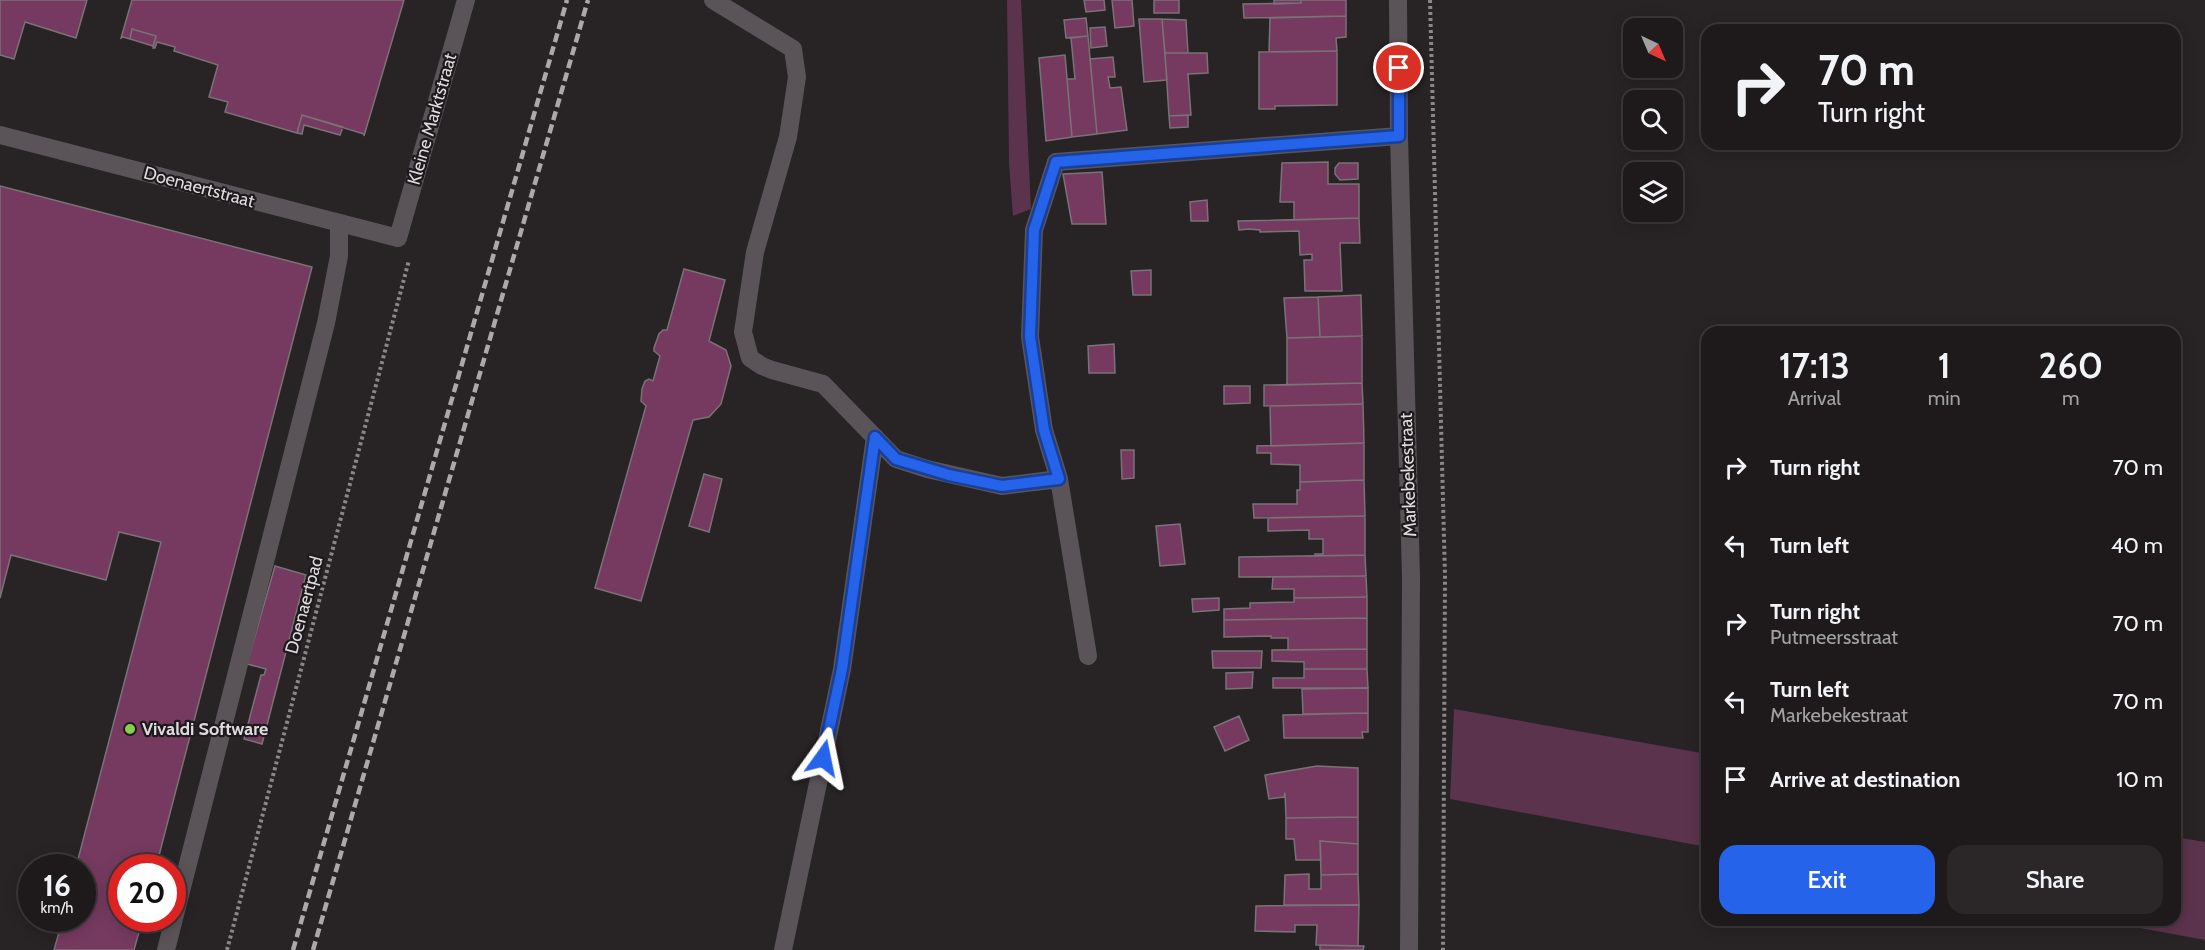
<!DOCTYPE html>
<style>
:root{--surface:#1e1a1c;--page:#2b2729;--text:#f1f3f6;--muted:#a1a1a3;--line:#3c383b;--accent:#2563eb}
body{margin:0;font-family:Cabin,sans-serif;background:var(--page);color:var(--text);height:100vh;display:flex;flex-direction:column;font-size:22px;white-space:nowrap}
*{box-sizing:border-box;margin:0}
p{font-size:20px;color:var(--muted)}
.icon{flex:none;width:33px;height:33px;fill:none;stroke:currentColor;stroke-width:2;stroke-linecap:round;stroke-linejoin:round}
.map{position:relative;flex:1;overflow:hidden}
.sheet{position:absolute;left:1701px;top:326px;width:480px;height:600px;display:flex;flex-direction:column;background:var(--surface);border-radius:18px;box-shadow:0 3px 15px #0003,0 0 0 2px var(--line)}
.sheet>*{flex:none}
.hud{position:absolute;left:1701px;top:24px;width:480px;height:126px;border-radius:18px;box-shadow:0 3px 15px #0003,0 0 0 2px var(--line);background:#1e1a1c;color:var(--text);overflow:hidden}
.needle{width:39px;rotate:136deg}
.buttons{position:absolute;left:1623px;top:18px;display:grid;gap:12px}
.buttons a{display:grid;place-items:center;width:60px;height:60px;border-radius:12px;background:var(--surface);box-shadow:0 3px 15px #0003,0 0 0 2px var(--line);font-size:30px}
.speed{position:absolute;left:18px;top:854px;display:flex;gap:12px;font-size:30px;font-weight:700;text-align:center}
.speed>*{display:grid;place-content:center;width:78px;height:78px;border-radius:50%;background:var(--surface);box-shadow:0 3px 15px #0003,0 0 0 2px var(--line);line-height:1}
.speed small{font-size:15px;font-weight:400}
.speed .limit{border:9px solid #d22;background:#fff;color:#111}
.pin{position:absolute;display:grid;place-items:center;width:51px;height:51px;color:#fff;margin:-26px;border:3px solid #fff;border-radius:50%;box-shadow:0 2px 6px #0007}
.me{position:absolute;width:66px;margin:-33px;rotate:12deg;stroke-linejoin:round;filter:drop-shadow(0 0 4px #0008)}
.turn{display:flex;align-items:center;gap:21px;height:126px;padding:0 18px;font-size:27px}
.turn .icon{width:78px;height:78px;stroke-width:2.5}
.turn b{display:block;font-size:42px;line-height:51px}
.eta{display:flex;justify-content:space-evenly;align-items:center;height:102px;text-align:center}
.eta b{font-size:36px;font-weight:600;line-height:42px}
.action{display:flex;gap:12px;margin-top:auto;padding:12px 18px}
.action a{flex:1;height:69px;border-radius:18px;background:var(--accent);color:#fff;font-size:24px;font-weight:600;line-height:69px;text-align:center}
.action a+a{background:var(--page);color:var(--text)}
ul{padding:0;list-style:none}
li{display:flex;align-items:center;gap:18px;height:78px;padding:0 18px}
li div{flex:1}
li b{display:block;font-size:22px}
li em{font-style:normal}
.map>svg:first-child{display:block}
</style>
<div class="map">
<svg width="2205" height="950" viewBox="0 0 2205 950">
<rect width="100%" height="100%" fill="#282325"/>
<!-- green -->
<path fill="#5c334c" d="M1007,0H1021L1031,209L1013,216L1009,163Z
M1454,709L1707,754V847L1450,799Z
M2175,837L2205,842V940L2097,920H2175Z"/>
<!-- building -->
<path fill="#763a60" stroke="#797276" stroke-width="1.5" d="M0,0H87L76,38L25,22L14,59L0,55Z
M132,0H404L364,136V134L302,115L297,133L225,112L228,102L209,97L218,65L174,51L175,47L157,42L155,48H153L156,36L132,29L130,39L123,37L121,38Z
M1084,0H1104L1105,10L1086,12Z
M1112,0H1132L1134,26L1115,28Z
M1154,0H1179V13H1154Z
M1274,0H1301V3L1274,4Z
M1301,0H1346V16L1244,18L1243,4L1301,3Z
M1346,16V37L1336,38L1337,51L1269,52L1270,18Z
M1086,18L1088,36L1066,38L1064,20Z
M1139,19H1162L1167,80L1144,82Z
M1162,19L1186,20L1188,53H1165Z
M1105,27L1107,46L1091,48L1090,28Z
M132,29L156,36L153,46L130,39Z
M1088,36L1097,134L1072,137L1067,79H1075L1071,38Z
M1337,51V105L1275,106V109H1259V52Z
M1165,53H1207L1208,73L1188,74L1191,115L1169,116Z
M1065,55L1072,137L1046,141L1039,58Z
M1113,57L1115,77H1108L1110,88L1121,87L1127,130L1097,134L1090,59Z
M302,115L343,127L340,135L304,125L302,134L297,133Z
M1188,115V127L1170,128L1169,116Z
M1328,162V184H1359V218L1294,220V202H1280L1282,163Z
M1339,163H1358V179L1340,180L1335,174V168Z
M1102,172L1106,224H1072L1063,174Z
M0,186L312,267L156,867H122V918H143L134,950H54L63,918H82V867H76L161,542L119,532L106,580L11,555L0,598Z
M1207,200L1208,221H1191L1190,202Z
M1359,218L1360,243H1340L1342,291H1305L1304,260H1312V254L1300,255L1299,231L1260,232V230L1249,229L1239,230L1238,221Z
M684,269L725,280L709,341L726,350L731,366L721,404L709,417L693,420L641,601L595,588L646,406L641,401L642,389L645,381L649,379L653,381L660,356L654,351V348L659,334L663,330H667Z
M1151,270V295H1133L1131,271Z
M1361,295L1362,336L1320,337L1318,297Z
M1318,297L1320,337L1287,338L1284,298Z
M1362,336V383L1287,385V338Z
M1114,344L1115,373H1089L1088,346Z
M1362,383L1363,404L1264,406V385Z
M1224,386H1250V403L1224,404Z
M1363,404L1364,443L1271,446L1270,406Z
M1364,443V480L1300,482V465L1271,464V453H1257V446Z
M1121,450H1134V478L1122,479Z
M704,474L722,479L709,532L689,526Z
M1364,480L1365,516L1254,518L1253,504H1297V490H1300V482Z
M1365,516V555L1315,556V554H1323V539H1309V530L1268,531V518Z
M1180,524L1185,564L1160,566L1156,526Z
M1365,555L1366,576L1239,577V557Z
M275,566L306,575L262,744L244,739L261,675H264L266,669L247,664Z
M1366,576L1367,597L1294,598V589H1272L1273,577Z
M1367,597V618L1224,620V609L1250,608V603L1294,602V598Z
M1219,598V610L1193,612L1192,599Z
M1367,618V649L1288,650V638H1271V636L1224,637V620Z
M1367,649V669H1304V662L1272,661V650Z
M1212,651H1262L1261,668H1213Z
M1304,669H1367L1368,688H1273V678H1304Z
M1253,672L1252,688L1226,689V673Z
M1368,688V713L1303,714L1302,689Z
M1368,713V732H1362L1363,738H1284L1283,715Z
M1239,716L1249,740L1225,751L1214,727Z
M1317,766L1358,768V817L1286,818L1285,793L1284,797L1269,799L1265,775Z
M1358,817V844L1320,841L1321,860H1296L1294,839H1286V818Z
M1320,841L1358,844V874L1321,875Z
M1309,874V889H1321V875L1358,874L1359,905H1284L1285,875Z
M1359,905L1358,946L1316,945L1317,925H1295V932L1255,931L1256,906Z
M1320,945L1364,946L1363,950H1320Z"/>
<g fill="none" stroke-linecap="round" stroke-linejoin="round">
<!-- path -->
<path stroke="#8b8789" stroke-width="4" stroke-dasharray="3 3" stroke-linecap="butt" d="M1430,0L1445,577L1443,950
M227,950L409,260"/>
<!-- lane -->
<path stroke="#5a5458" stroke-width="18" d="M713,0L793,49L797,77L788,137L755,252L743,332L750,358L762,366L772,370L823,384L896,459L927,469L1002,486L1059,479
M1056,162L1034,230L1030,337L1044,430L1059,479L1088,656
M166,950L326,323L339,256V223
M783,950L842,669L875,437"/>
<!-- street -->
<path stroke="#5a5458" stroke-width="18" d="M0,135L398,238L466,0
M1056,162L1399,136"/>
<!-- secondary -->
<path stroke="#5a5458" stroke-width="18" d="M1398,0L1399,136L1411,577L1409,950"/>
<!-- rail -->
<path stroke="#ada9ab" stroke-width="4.5" stroke-dasharray="9 4.5" stroke-linecap="butt" d="M293,950L567,0
M313,950L588,0"/>
</g>
<g fill="none" stroke-linecap="round" stroke-linejoin="round">
<defs>
<path id="route" d="M823,758L842,669L875,437L896,459L949,475L1002,486L1059,479L1044,430L1030,337L1034,230L1056,162L1399,136V68"/>
</defs>
<!-- route casing -->
<use href="#route" stroke="#184099" stroke-width="15"/>
<!-- route -->
<use href="#route" stroke="#2563eb" stroke-width="10"/>
</g>
<!-- markers -->
<circle fill="#87cf4a" stroke="#1e191c" stroke-width="2" cx="130" cy="729" r="6"/>
<g text-anchor="middle" stroke-width="4.5" stroke-linejoin="round" paint-order="stroke">
<!-- street labels -->
<g font-size="18" fill="#dfdbdd" stroke="#1e191c">
<text transform="translate(432 119) rotate(-74)" y="6">Kleine Marktstraat</text>
<text transform="translate(199 187) rotate(15)" y="6">Doenaertstraat</text>
<text transform="translate(1408 475) rotate(-92)" y="6">Markebekestraat</text>
<text transform="translate(304 605) rotate(-75)" y="6">Doenaertpad</text>
</g>
<!-- poi labels -->
<g font-size="18" font-weight="bold" fill="#dfdbdd" stroke="#1e191c" text-anchor="start">
<text x="142" y="735">Vivaldi Software</text>
</g>
</g>
</svg>
<div class="buttons">
<a><svg class="needle" viewBox="-14 -14 28 28"><path d="M0-13l5 13h-10z" fill="#e53935"/><path d="M0 13l5-13h-10z" fill="#a1a1a3"/></svg></a>
<a><svg class="icon" aria-label="search" viewBox="0 0 24 24"><circle cx="10" cy="10" r="6"/><path d="M15 15l6 6"/></svg></a>
<a><svg class="icon" aria-label="layers" viewBox="0 0 24 24"><path d="M12 4l9 5-9 5-9-5zM3 14l9 5 9-5"/></svg></a>
</div>
<div class="speed"><div>16<small>km/h</small></div><div class="limit">20</div></div>
<div class="pin" style="left:1399px;top:68px;background:#d93025"><svg class="icon" aria-label="arrive" viewBox="0 0 24 24"><path d="M6 21V4h12l-3 4 3 4H6"/></svg></div>
<svg class="me" style="left:823px;top:758px" viewBox="-20 -20 40 40"><path d="M0-17L14 15 0 8-14 15z" fill="#2563eb" stroke="#fff" stroke-width="4"/></svg>
<div class="hud">
<div class="turn"><svg class="icon" aria-label="right" viewBox="0 0 24 24"><path d="M7 20v-9h11M14 6l5 5-5 5"/></svg><div><b>70 m</b>Turn right</div></div>
</div>
<section class="sheet">
<div class="eta">
<div><b>17:13</b><p>Arrival</p></div>
<div><b>1</b><p>min</p></div>
<div><b>260</b><p>m</p></div>
</div>
<ul>
<li><svg class="icon" aria-label="right" viewBox="0 0 24 24"><path d="M7 20v-9h11M14 6l5 5-5 5"/></svg><div><b>Turn right</b></div><em>70 m</em></li>
<li><svg class="icon" aria-label="left" viewBox="0 0 24 24"><path d="M17 20v-9H6M10 6l-5 5 5 5"/></svg><div><b>Turn left</b></div><em>40 m</em></li>
<li><svg class="icon" aria-label="right" viewBox="0 0 24 24"><path d="M7 20v-9h11M14 6l5 5-5 5"/></svg><div><b>Turn right</b><p>Putmeersstraat</p></div><em>70 m</em></li>
<li><svg class="icon" aria-label="left" viewBox="0 0 24 24"><path d="M17 20v-9H6M10 6l-5 5 5 5"/></svg><div><b>Turn left</b><p>Markebekestraat</p></div><em>70 m</em></li>
<li><svg class="icon" aria-label="arrive" viewBox="0 0 24 24"><path d="M6 21V4h12l-3 4 3 4H6"/></svg><div><b>Arrive at destination</b></div><em>10 m</em></li>
</ul>
<div class="action"><a>Exit</a><a>Share</a></div>
</section>
</div>
